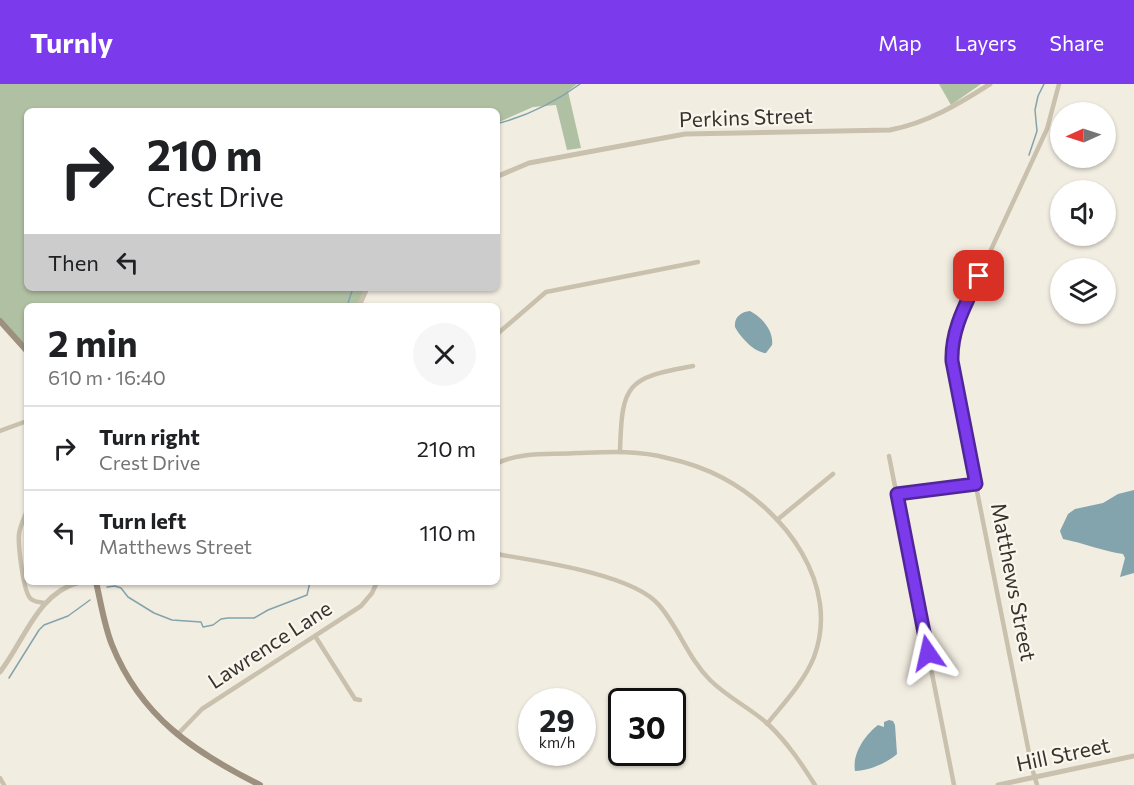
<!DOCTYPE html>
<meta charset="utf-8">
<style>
:root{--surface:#fff;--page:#f6f6f6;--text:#202124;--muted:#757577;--line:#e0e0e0;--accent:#7c3aed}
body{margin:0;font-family:Commissioner,sans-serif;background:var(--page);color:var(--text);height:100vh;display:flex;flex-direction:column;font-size:22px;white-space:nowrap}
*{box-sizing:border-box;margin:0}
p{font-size:20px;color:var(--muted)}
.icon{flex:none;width:33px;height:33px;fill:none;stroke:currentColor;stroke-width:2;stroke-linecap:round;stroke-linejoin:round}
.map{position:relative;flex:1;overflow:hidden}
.details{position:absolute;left:24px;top:219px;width:476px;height:282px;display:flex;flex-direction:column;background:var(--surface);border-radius:9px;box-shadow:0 2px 4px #0004}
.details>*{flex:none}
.hud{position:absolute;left:24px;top:24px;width:476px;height:183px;border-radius:9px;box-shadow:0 2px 4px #0004;background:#fff;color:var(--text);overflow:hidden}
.needle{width:39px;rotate:267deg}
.fabs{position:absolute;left:1050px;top:18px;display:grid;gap:12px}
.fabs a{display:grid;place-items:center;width:66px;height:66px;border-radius:50%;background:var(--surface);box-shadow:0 2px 4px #0004;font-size:30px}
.speed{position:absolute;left:518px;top:604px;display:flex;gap:12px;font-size:30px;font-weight:700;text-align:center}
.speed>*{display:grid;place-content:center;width:78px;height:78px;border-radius:50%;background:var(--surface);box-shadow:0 2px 4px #0004;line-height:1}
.speed small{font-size:15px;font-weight:400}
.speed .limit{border:3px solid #111;border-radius:9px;background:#fff;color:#111}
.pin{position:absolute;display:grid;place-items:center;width:51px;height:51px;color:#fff;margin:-26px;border-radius:12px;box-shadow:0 3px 9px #0006}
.me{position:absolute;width:66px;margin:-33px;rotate:349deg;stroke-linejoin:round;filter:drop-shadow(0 0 4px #0008)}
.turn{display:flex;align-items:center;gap:21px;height:126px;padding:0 24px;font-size:27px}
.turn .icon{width:78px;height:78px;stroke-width:2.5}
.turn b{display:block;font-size:42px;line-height:51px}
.then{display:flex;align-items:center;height:57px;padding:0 24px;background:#0003;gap:12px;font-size:22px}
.round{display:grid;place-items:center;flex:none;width:63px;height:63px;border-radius:32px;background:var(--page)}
.overview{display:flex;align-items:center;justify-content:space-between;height:102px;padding:0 24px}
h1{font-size:36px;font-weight:700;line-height:45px}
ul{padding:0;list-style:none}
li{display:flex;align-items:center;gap:18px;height:84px;padding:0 24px;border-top:2px solid var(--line)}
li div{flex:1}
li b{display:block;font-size:22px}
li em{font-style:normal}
header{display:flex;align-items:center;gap:36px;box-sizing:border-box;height:84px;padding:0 30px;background:var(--accent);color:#fff}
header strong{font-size:28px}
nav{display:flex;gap:33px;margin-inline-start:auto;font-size:21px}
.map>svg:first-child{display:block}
</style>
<header>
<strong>Turnly</strong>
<nav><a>Map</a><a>Layers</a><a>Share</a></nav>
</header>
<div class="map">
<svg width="1134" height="701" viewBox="0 0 1134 701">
<rect width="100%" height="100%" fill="#f2ede1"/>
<!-- green -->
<path fill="#b0c0a2" d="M0,0H577L568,7L581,64L567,66L556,21L533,23L497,39L496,27H27V204H367L359,222H27V268L0,237Z
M939,0H981L951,21Z"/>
<!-- water -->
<path fill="#83a3ad" d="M750,227C762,233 774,247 772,261L766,269C755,269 740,253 735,243C734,233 741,228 750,227Z
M1134,406V489L1120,493L1125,474L1123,470C1103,467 1083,459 1063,455L1060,447L1068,430L1075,425L1103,419L1118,410Z
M889,636L893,637L895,641L897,670C887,679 868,687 855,687C852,670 865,651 878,641L884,643V638Z"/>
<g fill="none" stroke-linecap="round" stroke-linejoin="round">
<!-- stream -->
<path stroke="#83a3ad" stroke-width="1.5" d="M496,40C528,32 554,19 580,0
M1029,71L1037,47L1035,26L1038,12L1044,0
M347,222L353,204
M107,503L115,502L121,504L128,513L154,529L172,536L201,538L203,543L213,541L221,535L228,534H254L268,526L307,511L310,498
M9,594L39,546L44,541L68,532L90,516"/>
<!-- minor -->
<path stroke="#c9c0ae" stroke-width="4.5" d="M496,251L546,208L698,178
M0,347L27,337
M620,367C622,300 626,294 693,282
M889,372L954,701
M496,380C520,367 551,371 577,369C608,368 637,366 667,374C686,378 706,385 723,394C785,427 841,501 814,573C804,598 784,619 767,640
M897,410L976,400
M27,427C24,434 20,442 19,450C18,460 23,509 31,515C34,518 40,518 44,519
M777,436L833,390
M496,470C537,477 633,490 659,521C679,544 688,574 710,596C727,613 750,624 768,640C787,658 801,679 815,701
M315,552L355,615L360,616
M177,651L202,625L361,522L372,509L377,498
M0,694L4,701
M1037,701L1032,684L968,362L952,265L953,251L963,226L1047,45L1059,0"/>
<!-- tertiary -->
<path stroke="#c9c0ae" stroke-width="5" d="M496,93L529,79L685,50L890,46C927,39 959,20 990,0
M359,222L367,204
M0,588C25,556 37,509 80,498
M998,701L1134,672"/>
<!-- secondary -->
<path stroke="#9d907f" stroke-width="6" d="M0,237L27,267
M96,498C101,519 104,541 112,561C141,633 194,668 260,701"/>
</g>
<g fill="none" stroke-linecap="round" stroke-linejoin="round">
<defs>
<path id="route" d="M928,569L897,410L976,400L952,277C951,245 966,220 979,192"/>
</defs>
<!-- route casing -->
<use href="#route" stroke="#51269a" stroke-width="15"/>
<!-- route -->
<use href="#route" stroke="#7c3aed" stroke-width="10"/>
</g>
<g text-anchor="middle" stroke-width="4.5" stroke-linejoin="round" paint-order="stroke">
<!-- street labels -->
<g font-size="21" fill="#38322c" stroke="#f9f6ee">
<text transform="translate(746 34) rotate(-2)" y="7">Perkins Street</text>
<text transform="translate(1013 498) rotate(79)" y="7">Matthews Street</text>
<text transform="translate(270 561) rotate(-33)" y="7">Lawrence Lane</text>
<text transform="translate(1063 671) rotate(-12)" y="7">Hill Street</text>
</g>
</g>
</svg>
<div class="fabs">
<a><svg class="needle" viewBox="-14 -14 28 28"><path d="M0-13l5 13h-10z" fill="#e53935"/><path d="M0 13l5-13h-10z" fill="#757577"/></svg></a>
<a><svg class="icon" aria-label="sound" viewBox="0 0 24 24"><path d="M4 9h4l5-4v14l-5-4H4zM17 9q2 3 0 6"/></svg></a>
<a><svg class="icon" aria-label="layers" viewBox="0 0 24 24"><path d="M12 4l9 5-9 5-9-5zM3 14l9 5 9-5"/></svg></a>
</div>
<div class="speed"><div>29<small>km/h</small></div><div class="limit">30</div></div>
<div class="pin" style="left:979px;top:192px;background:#d93025"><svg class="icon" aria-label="arrive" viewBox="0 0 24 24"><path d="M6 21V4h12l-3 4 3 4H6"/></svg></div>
<svg class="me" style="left:928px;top:569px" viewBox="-20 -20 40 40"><path d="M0-17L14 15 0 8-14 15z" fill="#7c3aed" stroke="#fff" stroke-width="4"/></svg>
<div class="hud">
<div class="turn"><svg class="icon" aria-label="right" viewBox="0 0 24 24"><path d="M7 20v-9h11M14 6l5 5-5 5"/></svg><div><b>210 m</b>Crest Drive</div></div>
<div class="then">Then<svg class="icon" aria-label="left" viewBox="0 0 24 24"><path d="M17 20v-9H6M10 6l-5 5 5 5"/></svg></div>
</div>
<section class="details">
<div class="overview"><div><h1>2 min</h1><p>610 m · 16:40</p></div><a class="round"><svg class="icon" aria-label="close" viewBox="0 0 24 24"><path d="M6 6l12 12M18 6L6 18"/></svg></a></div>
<ul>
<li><svg class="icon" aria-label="right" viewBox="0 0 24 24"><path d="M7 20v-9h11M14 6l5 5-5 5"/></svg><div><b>Turn right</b><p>Crest Drive</p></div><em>210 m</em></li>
<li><svg class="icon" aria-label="left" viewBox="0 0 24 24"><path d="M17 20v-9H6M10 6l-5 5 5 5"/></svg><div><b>Turn left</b><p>Matthews Street</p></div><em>110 m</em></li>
</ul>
</section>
</div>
